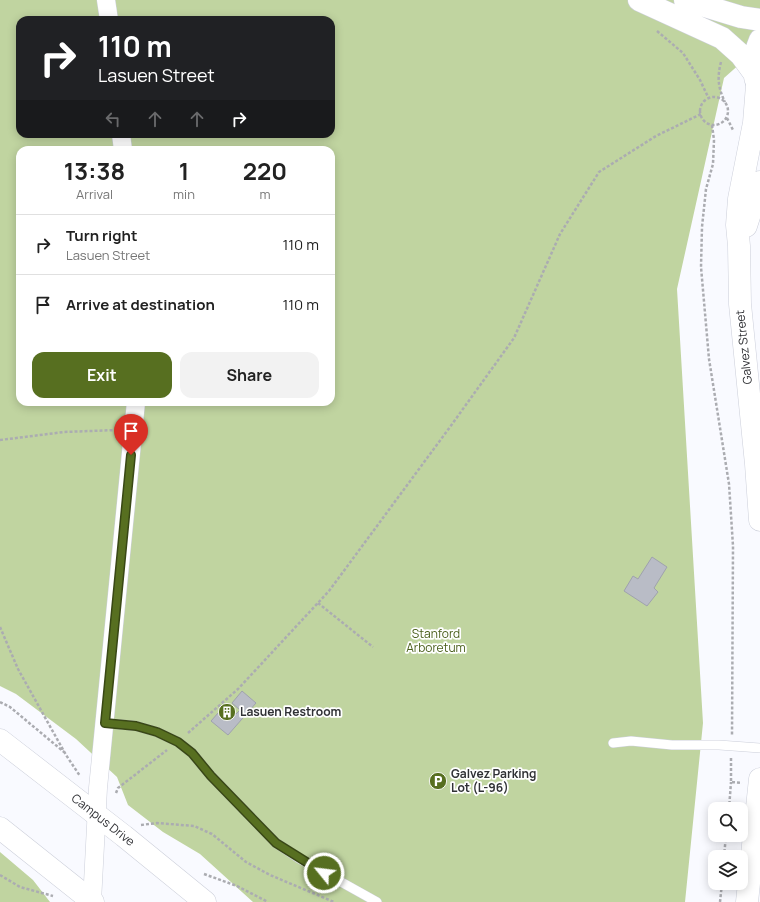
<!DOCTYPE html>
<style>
:root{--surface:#fff;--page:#f2f2f2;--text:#222;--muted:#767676;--line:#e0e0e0;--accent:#576f20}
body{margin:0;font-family:Manrope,sans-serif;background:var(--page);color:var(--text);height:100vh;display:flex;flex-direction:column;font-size:15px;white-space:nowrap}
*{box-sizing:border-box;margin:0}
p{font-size:13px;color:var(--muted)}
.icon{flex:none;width:22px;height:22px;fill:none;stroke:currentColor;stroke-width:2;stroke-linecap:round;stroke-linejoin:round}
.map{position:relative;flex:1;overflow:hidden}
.panel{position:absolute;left:16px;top:146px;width:319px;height:260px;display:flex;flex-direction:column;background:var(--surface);border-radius:12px;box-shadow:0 2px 10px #0003}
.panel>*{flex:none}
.guide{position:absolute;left:16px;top:16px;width:319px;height:122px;border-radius:12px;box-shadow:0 2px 10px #0003;background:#202124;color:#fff;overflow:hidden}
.fabs{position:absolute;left:708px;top:802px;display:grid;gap:8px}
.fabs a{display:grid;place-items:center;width:40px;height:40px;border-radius:8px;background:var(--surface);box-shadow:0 2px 10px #0003;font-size:20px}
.pin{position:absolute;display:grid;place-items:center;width:34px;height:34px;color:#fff;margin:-41px -17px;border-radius:50% 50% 50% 0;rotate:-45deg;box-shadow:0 0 4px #0007}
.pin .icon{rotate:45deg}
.me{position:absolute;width:44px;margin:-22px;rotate:299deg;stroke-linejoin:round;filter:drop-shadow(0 0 3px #0008)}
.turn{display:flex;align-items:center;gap:14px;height:84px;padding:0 16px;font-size:18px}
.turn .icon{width:52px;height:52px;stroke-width:2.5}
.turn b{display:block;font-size:28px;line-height:34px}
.lanes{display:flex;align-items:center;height:38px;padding:0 16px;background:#0003;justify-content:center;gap:20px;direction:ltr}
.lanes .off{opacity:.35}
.eta{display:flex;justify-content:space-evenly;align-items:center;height:68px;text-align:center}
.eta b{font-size:24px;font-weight:700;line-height:28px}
.action{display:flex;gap:8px;margin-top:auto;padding:8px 16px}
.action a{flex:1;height:46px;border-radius:12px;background:var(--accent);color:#fff;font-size:16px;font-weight:700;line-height:46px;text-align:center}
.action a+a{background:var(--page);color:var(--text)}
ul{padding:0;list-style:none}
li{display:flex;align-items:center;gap:12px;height:60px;padding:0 16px;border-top:1px solid var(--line)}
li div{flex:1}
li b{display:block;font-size:15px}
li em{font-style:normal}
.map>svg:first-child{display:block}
</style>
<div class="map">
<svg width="760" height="902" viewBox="0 0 760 902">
<rect width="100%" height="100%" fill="#f9faff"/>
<!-- green -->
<path fill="#c0d4a0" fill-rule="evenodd" d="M0,0H760V46L724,78L677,289L703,723L685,902H253L200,854L163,832L128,805L117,777L76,739L16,694L0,686ZM20,20H331V134H20ZM20,150H331V402H20Z
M0,852L33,880L50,902H0Z"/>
<!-- building -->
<path fill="#b9bcc6" stroke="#9fa2ad" d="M652,557L667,567L654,588L658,592L647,606L624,591L633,576L638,579Z
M242,691L256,703L228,735L211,721L226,704L236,714L240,710L232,703Z"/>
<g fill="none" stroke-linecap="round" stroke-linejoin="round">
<defs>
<path id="service" d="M105,723L136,726L157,732L178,742L192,753L211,776L276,843L300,859L377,902
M613,743L631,741L672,745H719L760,748"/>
<path id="minor" d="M106,0L109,20
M121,134L123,150
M92,902L98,788L136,402"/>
<path id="tertiary" d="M757,85L754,123L739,199L737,225L739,246L740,304L756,464L760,520
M746,226L760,182
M0,740L124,836L205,902
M0,828L93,902
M747,902L760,779"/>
<path id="secondary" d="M639,0L722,38L741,55L754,73
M685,0L741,17L760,20
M760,40C754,54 750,75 760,88"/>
</defs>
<!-- service casing -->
<use href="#service" stroke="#cccfda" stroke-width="10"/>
<!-- minor casing -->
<use href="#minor" stroke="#cccfda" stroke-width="19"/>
<!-- tertiary casing -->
<use href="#tertiary" stroke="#cccfda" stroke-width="23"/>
<!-- secondary casing -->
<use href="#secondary" stroke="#cccfda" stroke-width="23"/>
<!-- path -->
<path stroke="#abacb1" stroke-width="2.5" stroke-dasharray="3 2" stroke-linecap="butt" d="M657,31L683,53L700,80L709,99
M721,62C717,77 718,88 725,102
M700 111a14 14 0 1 1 28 0a14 14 0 1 1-28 0Z
M727,118L733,130
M712,125L714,140L713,164L706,189L702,227L701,267L709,359L729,484L733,546L732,735
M0,440L64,432L117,430
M318,603L373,647
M0,627L18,669L66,755L80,776
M0,702L10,707L64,752
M188,733L238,689L329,591L450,427L514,338L560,234L599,172L656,136L701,114
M731,758V782L742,783
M116,793L118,788L167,750
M729,809L731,782
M141,825L157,823L194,826L212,834L246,862L270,875L334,902
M724,857L726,835
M204,874L237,886L268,902
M0,875L20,887L53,896
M720,902L722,883"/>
<!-- service -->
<use href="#service" stroke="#fff" stroke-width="9"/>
<!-- minor -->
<use href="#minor" stroke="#fff" stroke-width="18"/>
<!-- tertiary -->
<use href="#tertiary" stroke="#fff" stroke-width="22"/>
<!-- secondary -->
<use href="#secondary" stroke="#fff" stroke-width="22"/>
</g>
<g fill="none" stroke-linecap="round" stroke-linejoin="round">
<defs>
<path id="route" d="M131,455L105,723L136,726L157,732L178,742L192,753L211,776L276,843L324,873"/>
</defs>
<!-- route casing -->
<use href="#route" stroke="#394815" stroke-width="10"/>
<!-- route -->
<use href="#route" stroke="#576f20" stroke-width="7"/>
</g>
<!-- icons -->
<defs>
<symbol id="building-disc" viewBox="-11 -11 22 22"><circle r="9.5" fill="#576f20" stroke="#fff"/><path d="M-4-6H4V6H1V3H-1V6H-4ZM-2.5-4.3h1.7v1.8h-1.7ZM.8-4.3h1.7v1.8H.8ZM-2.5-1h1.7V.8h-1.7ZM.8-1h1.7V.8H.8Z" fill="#fff"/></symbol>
<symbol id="parking-disc" viewBox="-11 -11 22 22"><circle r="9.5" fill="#576f20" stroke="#fff"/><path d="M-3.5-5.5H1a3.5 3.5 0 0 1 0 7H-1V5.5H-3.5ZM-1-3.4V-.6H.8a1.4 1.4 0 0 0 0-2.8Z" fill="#fff"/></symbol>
</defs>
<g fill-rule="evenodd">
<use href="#building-disc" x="217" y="702" width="20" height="20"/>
<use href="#parking-disc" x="428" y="771" width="20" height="20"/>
</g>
<g text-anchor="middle" stroke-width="3.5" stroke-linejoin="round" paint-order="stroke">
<!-- street labels -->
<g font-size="12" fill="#303135" stroke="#fff">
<text transform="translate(744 347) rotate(-96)" y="4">Galvez Street</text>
<text transform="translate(103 820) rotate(38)" y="4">Campus Drive</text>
</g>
<!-- park labels -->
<g font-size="12" fill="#4a5f1b" stroke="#fff">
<text x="436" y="638">Stanford<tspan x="436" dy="14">Arboretum</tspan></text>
</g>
<!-- poi labels -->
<g font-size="12" font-weight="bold" fill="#303135" stroke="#fff" text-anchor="start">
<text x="240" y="716">Lasuen Restroom</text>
<text x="451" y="778">Galvez Parking<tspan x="451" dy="14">Lot (L-96)</tspan></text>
</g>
</g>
</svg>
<div class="fabs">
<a><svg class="icon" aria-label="search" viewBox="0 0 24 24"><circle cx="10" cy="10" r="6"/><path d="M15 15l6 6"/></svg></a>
<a><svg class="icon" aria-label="layers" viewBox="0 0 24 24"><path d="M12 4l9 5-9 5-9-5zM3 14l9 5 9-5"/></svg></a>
</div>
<div class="pin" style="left:131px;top:455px;background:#d93025"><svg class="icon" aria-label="arrive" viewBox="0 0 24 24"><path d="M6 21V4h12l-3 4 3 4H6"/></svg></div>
<svg class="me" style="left:324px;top:873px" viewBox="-20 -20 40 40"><circle r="17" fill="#576f20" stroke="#fff" stroke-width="3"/><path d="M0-11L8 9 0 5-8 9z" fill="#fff"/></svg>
<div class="guide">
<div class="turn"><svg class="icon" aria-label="right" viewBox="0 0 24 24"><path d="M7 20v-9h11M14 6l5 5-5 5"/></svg><div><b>110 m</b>Lasuen Street</div></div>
<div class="lanes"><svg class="icon off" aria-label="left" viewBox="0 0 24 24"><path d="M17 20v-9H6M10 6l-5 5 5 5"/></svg><svg class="icon off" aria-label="ahead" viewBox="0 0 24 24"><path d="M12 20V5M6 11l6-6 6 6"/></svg><svg class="icon off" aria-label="ahead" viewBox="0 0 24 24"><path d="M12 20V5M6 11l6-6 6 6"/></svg><svg class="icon" aria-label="right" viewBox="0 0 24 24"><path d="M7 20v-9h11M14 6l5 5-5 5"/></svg></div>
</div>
<section class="panel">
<div class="eta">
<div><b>13:38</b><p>Arrival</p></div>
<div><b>1</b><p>min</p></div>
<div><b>220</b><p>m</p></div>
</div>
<ul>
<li><svg class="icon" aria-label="right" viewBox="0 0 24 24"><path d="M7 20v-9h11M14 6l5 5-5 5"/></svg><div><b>Turn right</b><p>Lasuen Street</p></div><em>110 m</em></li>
<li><svg class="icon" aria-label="arrive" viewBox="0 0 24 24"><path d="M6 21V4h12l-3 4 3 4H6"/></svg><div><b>Arrive at destination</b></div><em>110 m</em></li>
</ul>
<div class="action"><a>Exit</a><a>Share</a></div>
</section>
</div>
